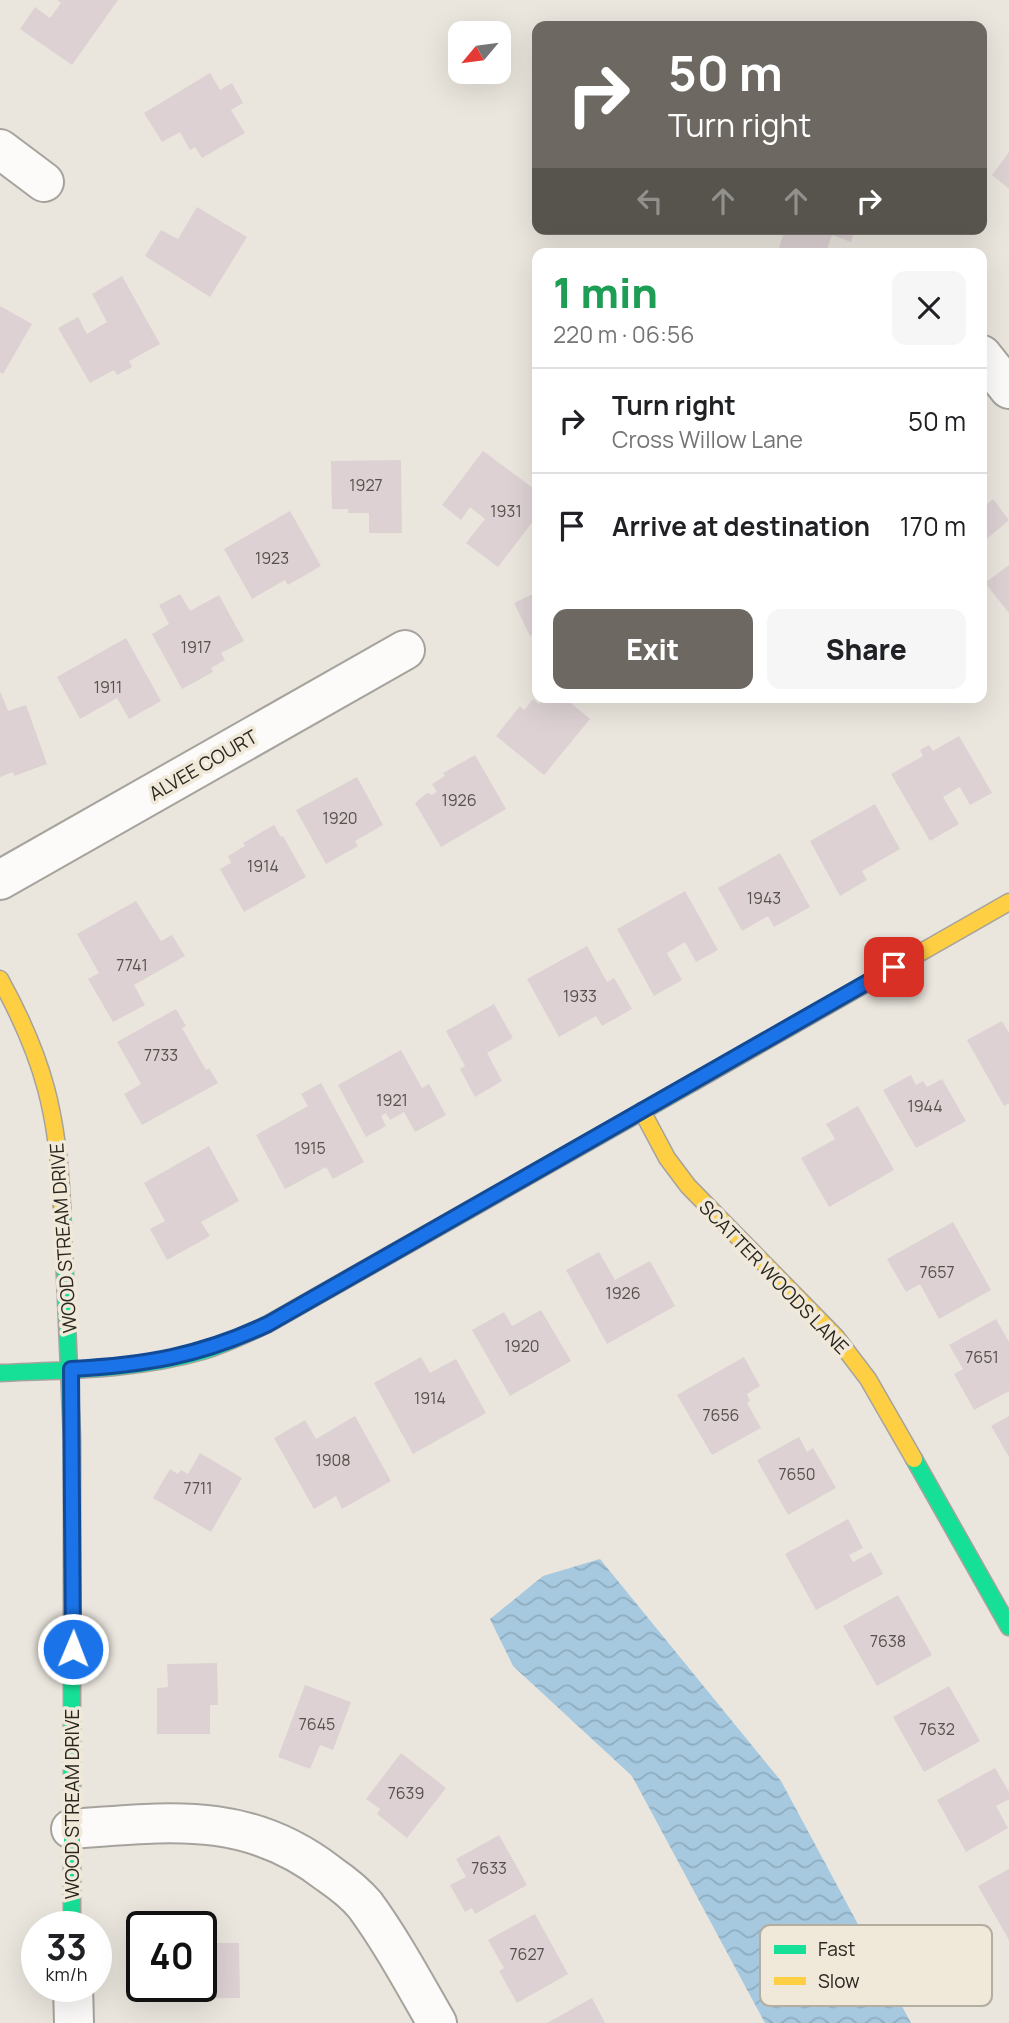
<!DOCTYPE html>
<meta charset="utf-8">
<style>
:root{--surface:#fff;--page:#f6f6f6;--text:#202124;--muted:#757577;--line:#e0e0e0;--accent:#6d6962}
body{margin:0;font-family:Manrope,sans-serif;background:var(--page);color:var(--text);height:100vh;display:flex;flex-direction:column;font-size:26px;white-space:nowrap}
*{box-sizing:border-box;margin:0}
p{font-size:23px;color:var(--muted)}
.icon{flex:none;width:38px;height:38px;fill:none;stroke:currentColor;stroke-width:2;stroke-linecap:round;stroke-linejoin:round}
.map{position:relative;flex:1;overflow:hidden}
.sheet{position:absolute;left:532px;top:248px;width:455px;height:455px;display:flex;flex-direction:column;background:var(--surface);border-radius:14px;box-shadow:0 7px 28px #0002}
.sheet>*{flex:none}
.banner{position:absolute;left:532px;top:21px;width:455px;height:214px;border-radius:14px;box-shadow:0 7px 28px #0002;background:#6d6962;color:#fff;overflow:hidden}
.needle{width:46px;rotate:241deg}
.controls{position:absolute;left:448px;top:21px;display:grid;gap:14px}
.controls a{display:grid;place-items:center;width:63px;height:63px;border-radius:14px;background:var(--surface);box-shadow:0 7px 28px #0002;font-size:35px}
.speed{position:absolute;left:21px;top:1911px;display:flex;gap:14px;font-size:35px;font-weight:700;text-align:center}
.speed>*{display:grid;place-content:center;width:91px;height:91px;border-radius:50%;background:var(--surface);box-shadow:0 7px 28px #0002;line-height:1}
.speed small{font-size:18px;font-weight:400}
.speed .limit{border:4px solid #111;border-radius:10px;background:#fff;color:#111}
.pin{position:absolute;display:grid;place-items:center;width:60px;height:60px;color:#fff;margin:-30px;border-radius:14px;box-shadow:0 4px 10px #0006}
.me{position:absolute;width:77px;margin:-38px;rotate:1deg;stroke-linejoin:round;filter:drop-shadow(0 0 5px #0008)}
.turn{display:flex;align-items:center;gap:24px;height:147px;padding:0 21px;font-size:32px}
.turn .icon{width:91px;height:91px;stroke-width:2.5}
.turn b{display:block;font-size:49px;line-height:60px}
.lanes{display:flex;align-items:center;height:66px;padding:0 21px;background:#0003;justify-content:center;gap:35px;direction:ltr}
.lanes .off{opacity:.35}
.round{display:grid;place-items:center;flex:none;width:74px;height:74px;border-radius:14px;background:var(--page)}
.headline{display:flex;align-items:center;justify-content:space-between;height:119px;padding:0 21px}
h1{font-size:42px;font-weight:800;line-height:52px;color:#1e9e55}
.button{display:flex;gap:14px;margin-top:auto;padding:14px 21px}
.button a{flex:1;height:80px;border-radius:14px;background:var(--accent);color:#fff;font-size:28px;font-weight:800;line-height:80px;text-align:center}
.button a+a{background:var(--page);color:var(--text)}
ul{padding:0;list-style:none}
li{display:flex;align-items:center;gap:21px;height:105px;padding:0 21px;border-top:2px solid var(--line)}
li div{flex:1}
li b{display:block;font-size:26px}
li em{font-style:normal}
.map>svg:first-child{display:block}
</style>
<div class="map">
<svg width="1009" height="2023" viewBox="0 0 1009 2023">
<defs>
<pattern id="water-waves" width="16" height="10" patternUnits="userSpaceOnUse" patternTransform="scale(1.75)"><rect width="16" height="10" fill="#a6c9df"/><path d="M0 5q4-4 8 0t8 0" fill="none" stroke="#8facbf"/></pattern>
</defs>
<rect width="100%" height="100%" fill="#eae6de"/>
<!-- water -->
<path fill="url(#water-waves)" d="M600,1559L781,1781L911,2023H765L632,1776L513,1666L490,1619L543,1576Z"/>
<!-- building -->
<path fill="#ddd1d3" d="M57,0H118L72,65L20,29L35,7L50,18L61,3Z
M210,73L220,90L232,83L243,103L231,110L245,133L202,158L195,147L190,150L180,132L162,142L144,113Z
M1009,152V189L992,175Z
M197,207L247,237L210,297L145,256L161,230L178,239Z
M785,229H855L851,242L832,235L826,252L831,254H777Z
M122,276L160,344L129,361L132,367L117,375L114,370L90,383L58,328L78,317L87,334L107,322L92,294Z
M0,306L32,324L3,374L0,372Z
M483,451L537,491V516L498,567L466,543L485,519L470,507L461,520L442,505Z
M401,460L402,533H369V513H348V509H332L331,461Z
M993,499L1009,520L982,543V508Z
M290,511L321,566L288,585L285,580L252,599L224,549Z
M1009,565V613L985,583Z
M537,592V632L530,636L514,603Z
M180,594L190,611L219,595L244,641L221,653L225,660L211,668L213,672L182,689L152,634L169,624L159,605Z
M126,638L161,701L129,719L117,698L80,719L57,677Z
M0,691L8,711L26,705L47,764L14,776L13,772L0,777Z
M544,698H565L590,719L544,775L496,736L520,706L524,710L533,699L539,704Z
M959,736L992,793L970,805L960,787L943,797L959,824L930,841L891,774L923,756L920,750L929,745L933,751Z
M475,755L506,809L441,847L415,803L427,793L432,795L437,792L432,784L445,776L443,773Z
M357,777L383,825L355,841L358,846L326,864L296,810Z
M875,804L900,849L862,871L867,880L840,896L810,841Z
M274,825L281,837L283,836L306,877L244,912L220,869L231,863L228,856L245,846L243,843Z
M780,853L810,907L774,927L768,916L742,931L718,888Z
M685,891L718,950L696,962L685,942L667,953L682,980L654,996L617,929Z
M136,901L161,941L172,935L185,956L134,985L145,1005L113,1022L88,979L99,973L77,934Z
M587,946L607,982L614,978L632,1009L602,1026L596,1016L559,1037L527,979Z
M494,1004L513,1038L487,1053L502,1081L475,1097L460,1069L465,1066L446,1031Z
M176,1009L186,1026L182,1028L206,1070L209,1068L218,1083L142,1125L124,1094L141,1084L117,1042Z
M1002,1021L1009,1033V1103L1004,1106L967,1040Z
M401,1050L422,1088L429,1084L446,1115L415,1132L404,1112L390,1120L386,1113L381,1116L386,1126L366,1137L338,1085Z
M911,1075L916,1085L923,1081L927,1087L942,1079L966,1121L916,1148L883,1090Z
M321,1083L364,1162L333,1179L326,1167L285,1189L256,1135L308,1106L301,1094Z
M858,1106L894,1170L829,1207L801,1158L835,1139L826,1124Z
M209,1146L239,1201L201,1222L210,1236L167,1260L150,1229L165,1221L144,1183Z
M953,1222L991,1290L939,1319L920,1284L906,1292L887,1259Z
M599,1252L615,1280L650,1261L675,1306L607,1344L566,1270Z
M541,1310L571,1361L510,1396L472,1330L504,1312L512,1326Z
M996,1319L1009,1342V1391L974,1410L954,1374L963,1369L949,1345Z
M421,1357L430,1373L456,1359L486,1413L413,1454L374,1383Z
M744,1357L760,1386L747,1394L750,1401L747,1403L761,1428L712,1455L677,1395Z
M355,1416L391,1481L342,1509L336,1496L314,1509L274,1438L305,1420L316,1439Z
M1009,1416V1457L991,1426Z
M799,1437L807,1452L813,1448L836,1488L788,1515L757,1460Z
M200,1453L242,1478L211,1532L153,1498L170,1469L178,1474L181,1470L188,1474Z
M848,1519L863,1548L849,1555L853,1562L871,1552L883,1574L816,1610L785,1554Z
M898,1595L932,1655L877,1686L843,1626Z
M217,1663L218,1705H210V1734H157V1688L168,1687L167,1664Z
M305,1685L351,1702L333,1750L320,1745L310,1769L278,1757Z
M949,1686L980,1741L924,1772L893,1717Z
M401,1753L446,1788L407,1838L377,1814L380,1809L366,1799Z
M995,1768L1009,1792V1799L996,1806L1008,1828L966,1852L937,1800Z
M499,1835L527,1885L475,1914L472,1908L465,1912L450,1885L466,1877L456,1859Z
M1009,1869V1940L978,1886Z
M159,1912H199L200,1927H159Z
M535,1914L568,1974L517,2003L499,1971L504,1968L488,1940Z
M201,1943H239L240,1998L162,1999V1986H201Z
M592,1998L605,2023H547Z"/>
<g fill="none" stroke-linecap="round" stroke-linejoin="round">
<defs>
<path id="street" d="M0,149L44,182
M982,355L1009,389
M0,880L405,650
M71,1829C169,1822 247,1810 329,1874C342,1883 355,1893 365,1905C392,1942 414,1983 437,2023
M73,1986L74,2023"/>
<path id="fast" d="M62,1206L72,1439V1927
M0,1373C68,1370 138,1370 203,1351C226,1344 247,1334 268,1324L694,1082
M914,1459L1009,1627"/>
<path id="slow" d="M0,979C44,1059 58,1115 62,1206
M694,1082L1009,902
M642,1111L667,1158L688,1186L836,1337L868,1379L914,1459"/>
</defs>
<!-- street casing -->
<use href="#street" stroke="#a6a39d" stroke-width="42"/>
<!-- fast casing -->
<use href="#fast" stroke="#a6a39d" stroke-width="19"/>
<!-- slow casing -->
<use href="#slow" stroke="#a6a39d" stroke-width="19"/>
<!-- street -->
<use href="#street" stroke="#fcfbfa" stroke-width="38"/>
<!-- fast -->
<use href="#fast" stroke="#16e098" stroke-width="16"/>
<!-- slow -->
<use href="#slow" stroke="#ffcf43" stroke-width="16"/>
</g>
<g fill="none" stroke-linecap="round" stroke-linejoin="round">
<defs>
<path id="route" d="M73,1649L71,1369C145,1365 200,1356 268,1324L894,967"/>
</defs>
<!-- route casing -->
<use href="#route" stroke="#114b97" stroke-width="18"/>
<!-- route -->
<use href="#route" stroke="#1a73e8" stroke-width="12"/>
</g>
<g text-anchor="middle" stroke-width="7" stroke-linejoin="round" paint-order="stroke">
<!-- number labels -->
<g font-size="16" fill="#56514d">
<text x="366" y="491">1927</text>
<text x="506" y="517">1931</text>
<text x="272" y="564">1923</text>
<text x="196" y="653">1917</text>
<text x="108" y="693">1911</text>
<text x="459" y="806">1926</text>
<text x="340" y="824">1920</text>
<text x="263" y="872">1914</text>
<text x="764" y="904">1943</text>
<text x="132" y="971">7741</text>
<text x="580" y="1002">1933</text>
<text x="161" y="1061">7733</text>
<text x="392" y="1106">1921</text>
<text x="925" y="1112">1944</text>
<text x="310" y="1154">1915</text>
<text x="937" y="1278">7657</text>
<text x="623" y="1299">1926</text>
<text x="522" y="1352">1920</text>
<text x="982" y="1363">7651</text>
<text x="430" y="1404">1914</text>
<text x="721" y="1421">7656</text>
<text x="333" y="1466">1908</text>
<text x="797" y="1480">7650</text>
<text x="198" y="1494">7711</text>
<text x="888" y="1647">7638</text>
<text x="317" y="1730">7645</text>
<text x="937" y="1735">7632</text>
<text x="406" y="1799">7639</text>
<text x="489" y="1874">7633</text>
<text x="527" y="1960">7627</text>
</g>
<!-- street labels -->
<g font-size="19" fill="#292620" stroke="#f0e8d8">
<text transform="translate(203 765) rotate(-30)" y="7">ALVEE COURT</text>
<text transform="translate(63 1238) rotate(-94)" y="7">WOOD STREAM DRIVE</text>
<text transform="translate(774 1277) rotate(46)" y="7">SCATTER WOODS LANE</text>
<text transform="translate(72 1804) rotate(-90)" y="7">WOOD STREAM DRIVE</text>
</g>
</g>
<!-- legend -->
<rect x="760" y="1925" width="232" height="81" rx="10" fill="#f0e8d8" stroke="#b4aea1" stroke-width="2"/>
<rect x="774" y="1945" width="32" height="9" fill="#16e098"/>
<rect x="774" y="1977" width="32" height="8" fill="#ffcf43"/>
<g font-size="19" fill="#292620">
<text x="818" y="1956">Fast</text>
<text x="818" y="1988">Slow</text>
</g>
</svg>
<div class="controls">
<a><svg class="needle" viewBox="-14 -14 28 28"><path d="M0-13l5 13h-10z" fill="#e53935"/><path d="M0 13l5-13h-10z" fill="#757577"/></svg></a>
</div>
<div class="speed"><div>33<small>km/h</small></div><div class="limit">40</div></div>
<div class="pin" style="left:894px;top:967px;background:#d93025"><svg class="icon" aria-label="arrive" viewBox="0 0 24 24"><path d="M6 21V4h12l-3 4 3 4H6"/></svg></div>
<svg class="me" style="left:73px;top:1649px" viewBox="-20 -20 40 40"><circle r="17" fill="#1a73e8" stroke="#fff" stroke-width="3"/><path d="M0-11L8 9 0 5-8 9z" fill="#fff"/></svg>
<div class="banner">
<div class="turn"><svg class="icon" aria-label="right" viewBox="0 0 24 24"><path d="M7 20v-9h11M14 6l5 5-5 5"/></svg><div><b>50 m</b>Turn right</div></div>
<div class="lanes"><svg class="icon off" aria-label="left" viewBox="0 0 24 24"><path d="M17 20v-9H6M10 6l-5 5 5 5"/></svg><svg class="icon off" aria-label="ahead" viewBox="0 0 24 24"><path d="M12 20V5M6 11l6-6 6 6"/></svg><svg class="icon off" aria-label="ahead" viewBox="0 0 24 24"><path d="M12 20V5M6 11l6-6 6 6"/></svg><svg class="icon" aria-label="right" viewBox="0 0 24 24"><path d="M7 20v-9h11M14 6l5 5-5 5"/></svg></div>
</div>
<section class="sheet">
<div class="headline"><div><h1>1 min</h1><p>220 m · 06:56</p></div><a class="round"><svg class="icon" aria-label="close" viewBox="0 0 24 24"><path d="M6 6l12 12M18 6L6 18"/></svg></a></div>
<ul>
<li><svg class="icon" aria-label="right" viewBox="0 0 24 24"><path d="M7 20v-9h11M14 6l5 5-5 5"/></svg><div><b>Turn right</b><p>Cross Willow Lane</p></div><em>50 m</em></li>
<li><svg class="icon" aria-label="arrive" viewBox="0 0 24 24"><path d="M6 21V4h12l-3 4 3 4H6"/></svg><div><b>Arrive at destination</b></div><em>170 m</em></li>
</ul>
<div class="button"><a>Exit</a><a>Share</a></div>
</section>
</div>
